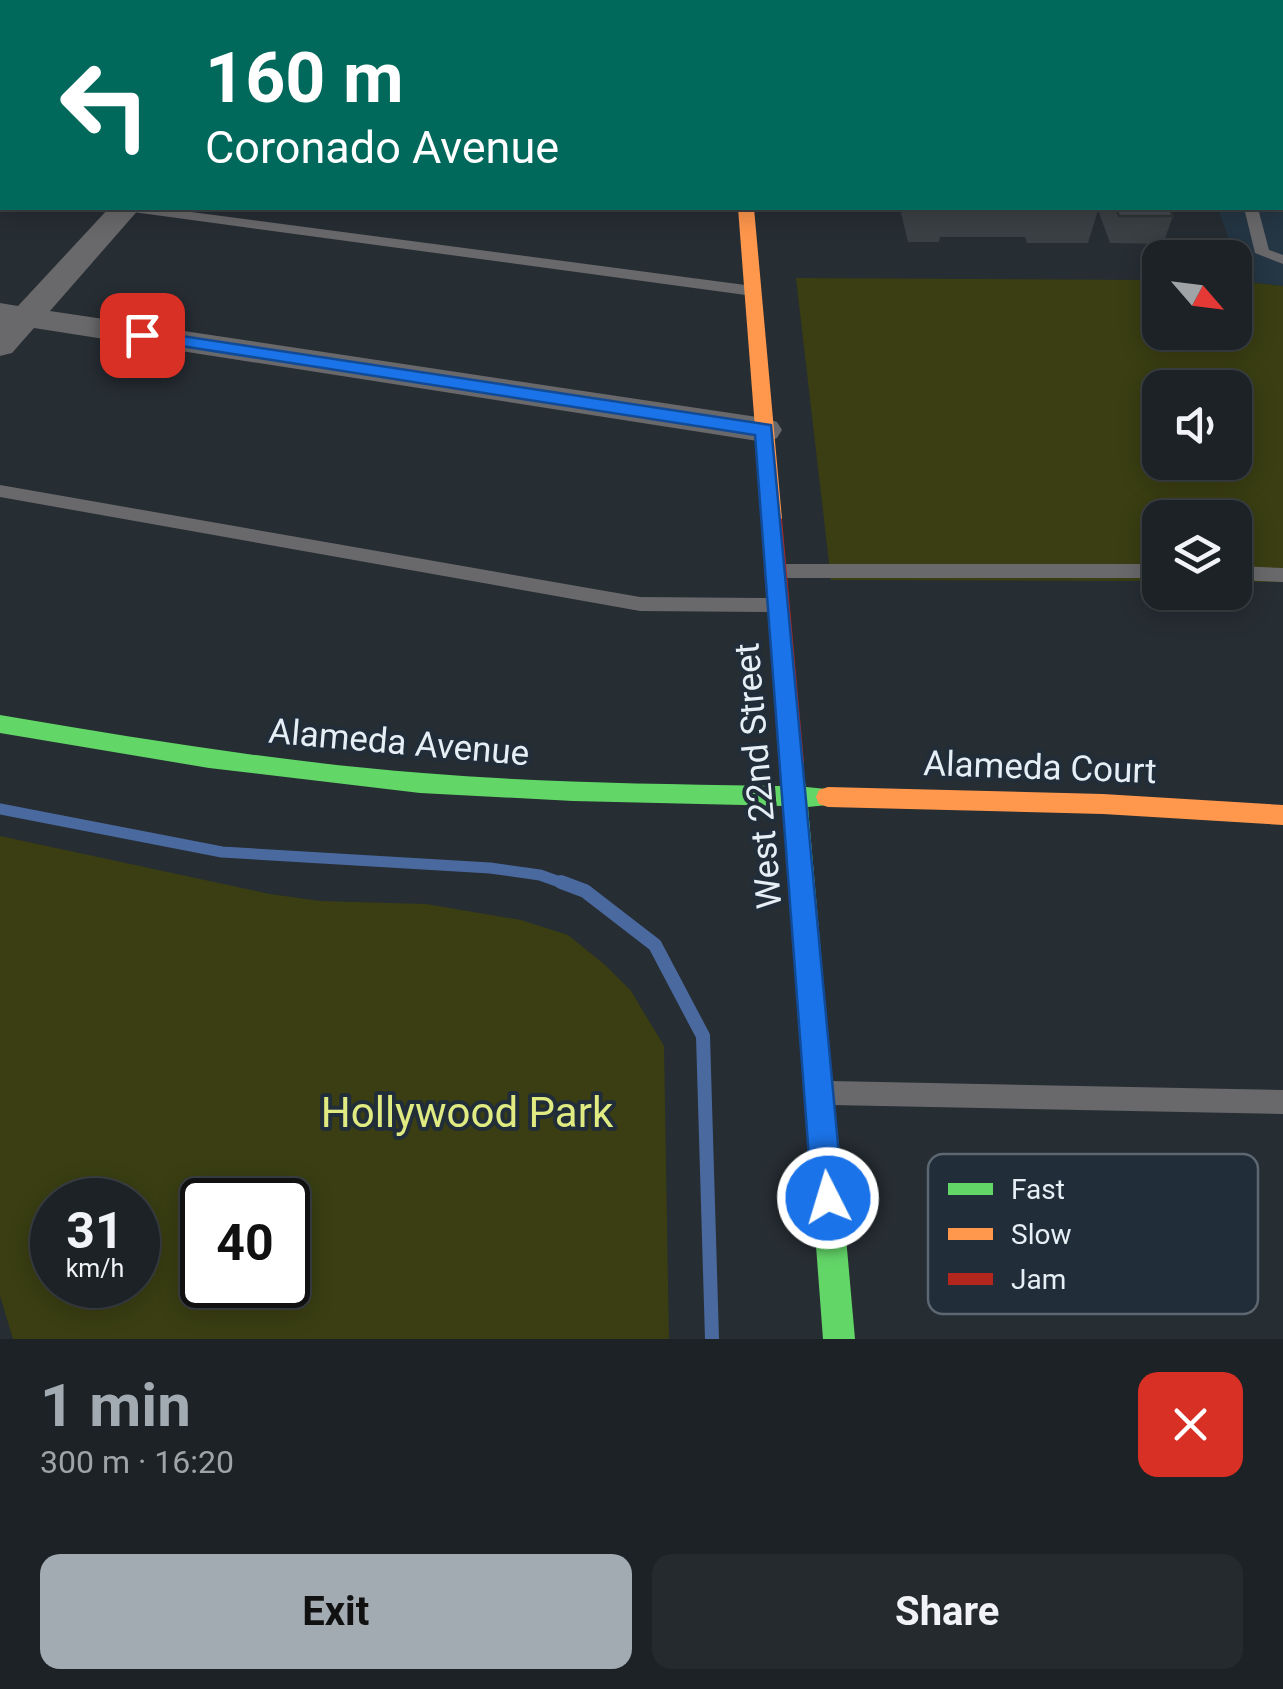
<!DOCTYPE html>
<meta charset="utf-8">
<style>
:root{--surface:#1c2226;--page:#252a2e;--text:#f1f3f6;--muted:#a0a4a7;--line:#3a3f43;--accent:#a3abb2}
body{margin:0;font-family:Roboto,sans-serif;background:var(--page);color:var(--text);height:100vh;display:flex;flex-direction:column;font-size:38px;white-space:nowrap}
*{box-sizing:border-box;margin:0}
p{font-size:32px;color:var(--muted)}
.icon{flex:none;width:55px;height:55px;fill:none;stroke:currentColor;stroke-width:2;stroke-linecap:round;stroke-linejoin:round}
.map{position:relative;height:1339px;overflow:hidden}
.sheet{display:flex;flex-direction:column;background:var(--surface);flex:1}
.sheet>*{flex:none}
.hud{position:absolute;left:0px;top:0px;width:1285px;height:210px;box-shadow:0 5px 25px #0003,0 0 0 2px var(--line);background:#00695c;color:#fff;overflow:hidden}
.needle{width:65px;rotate:118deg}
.buttons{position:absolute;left:1142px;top:240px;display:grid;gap:20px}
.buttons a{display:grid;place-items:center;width:110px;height:110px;border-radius:20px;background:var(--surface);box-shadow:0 5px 25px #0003,0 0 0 2px var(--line);font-size:50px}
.speed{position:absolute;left:30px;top:1178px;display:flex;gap:20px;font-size:50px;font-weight:700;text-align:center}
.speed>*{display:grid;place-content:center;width:130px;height:130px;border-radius:50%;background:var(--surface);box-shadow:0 5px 25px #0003,0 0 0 2px var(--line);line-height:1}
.speed small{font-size:25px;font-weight:400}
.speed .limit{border:5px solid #111;border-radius:15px;background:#fff;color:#111}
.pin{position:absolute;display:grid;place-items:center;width:85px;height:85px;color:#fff;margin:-42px;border-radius:20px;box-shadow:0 5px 15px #0006}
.me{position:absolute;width:110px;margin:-55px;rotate:355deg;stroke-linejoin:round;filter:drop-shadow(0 0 8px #0008)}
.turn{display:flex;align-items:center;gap:35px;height:210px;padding:0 40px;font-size:45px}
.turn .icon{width:130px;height:130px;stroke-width:2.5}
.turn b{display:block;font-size:70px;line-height:85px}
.round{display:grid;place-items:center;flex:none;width:105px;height:105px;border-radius:20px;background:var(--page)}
.overview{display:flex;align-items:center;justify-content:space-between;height:170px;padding:0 40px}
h1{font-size:60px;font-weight:700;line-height:75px;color:var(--accent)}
.cta{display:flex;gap:20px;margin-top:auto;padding:20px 40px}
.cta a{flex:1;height:115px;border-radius:20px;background:var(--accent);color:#111;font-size:40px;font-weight:700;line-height:115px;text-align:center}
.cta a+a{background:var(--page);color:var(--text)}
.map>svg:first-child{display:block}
</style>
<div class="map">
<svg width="1283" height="1339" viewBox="0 0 1283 1339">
<rect width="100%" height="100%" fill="#262d33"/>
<!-- built -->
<path fill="#253644" d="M761,0H1277L1278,2H761Z
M1283,69V286L1243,281L1218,208H1282Z"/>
<!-- green -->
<path fill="#3a3e12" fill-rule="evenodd" d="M796,278L1160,280V332H1235V281L1283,286V582H1235V518H1160V581L831,580ZM1160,388H1235V462H1160Z
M0,836L270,894L320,901L426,904L521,920L568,935L604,964L631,991L664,1046L669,1339H13L0,1296ZM52,1200H138V1285H52ZM202,1200H288V1285H202Z"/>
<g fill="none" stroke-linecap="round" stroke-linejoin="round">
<!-- stream-far1 -->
<path stroke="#4a699f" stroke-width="11" d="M0,809L222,852L490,868L540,875L568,885"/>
<!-- stream -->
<path stroke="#4a699f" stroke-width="14" d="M561,882L585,891L655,945L703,1036L712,1339"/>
<!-- lane -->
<path fill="#69686b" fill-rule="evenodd" d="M0,0L6,1L7,2L0,6Z
M1053,0H1065L1067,2H1055Z
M1255,0H1267V2H1256Z
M1282,91H1283V100H1282Z
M0,185H2V194H0Z
M1282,193H1283V201H1282Z
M126,208H161L753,286L761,291L753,296L133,212Z
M1248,208H1262L1259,212L1269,250L1283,255V264L1255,253L1245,212Z
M0,485L640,597L778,598L788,605L778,612L640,611L0,497Z
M777,564H1160V578H777L768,571Z
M1235,566L1283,568V582L1235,580Z
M831,1081L1283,1090V1114L831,1105L822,1102L818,1093L822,1084Z"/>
<!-- street -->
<path fill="#69686b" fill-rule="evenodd" d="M609,0H656L657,2H610Z
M1282,51H1283V67H1282Z
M0,80L2,81V97H0Z
M109,208H140L50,311L764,418L777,422L782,430L777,438L764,442L34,328L12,353L0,356V303L18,306Z"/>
<!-- fast -->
<path fill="#63d668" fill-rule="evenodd" d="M723,0H735V2H723Z
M0,715C140,739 281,762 423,773C543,783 662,784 782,786L780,762L784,755L792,752L800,755L806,787L837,790L840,797L837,804L808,807L855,1339H823L783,806L573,801L420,793L209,768L0,733Z"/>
<!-- slow -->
<path fill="#ff974d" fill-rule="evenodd" d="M738,208H754L782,519L772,526L762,519Z
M828,787L1103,794L1283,805V825L1103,814L828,807L819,804L816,797L819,790Z"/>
<!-- jam -->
<path fill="#b3261e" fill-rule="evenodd" d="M772,512L782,519L804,762L800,769L792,772L784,769L780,762L762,519Z"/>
</g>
<!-- wall -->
<path fill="#3a4044" d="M1150,0H1259V2H1177Z
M900,208H1169L1173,216L1163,244L1110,243L1098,210L1088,243H1027L1025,237H940L939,242H908Z"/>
<!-- building -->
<path fill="#444a4f" stroke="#303437" stroke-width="2.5" d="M1116,208H1169L1173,216H1119Z"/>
<!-- route -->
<path fill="#1a73e8" stroke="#114b97" stroke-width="2.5" d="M142,330L771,425L843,1198L838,1209L828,1214L817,1209L812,1198L755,435L136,339L133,335Z"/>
<g text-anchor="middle" stroke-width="8" stroke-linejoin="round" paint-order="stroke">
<!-- street labels -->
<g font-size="35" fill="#e7eff6" stroke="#212d38">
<text transform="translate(399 742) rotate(5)" y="12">Alameda Avenue</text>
<text transform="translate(1040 767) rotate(2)" y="12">Alameda Court</text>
<text transform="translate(758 776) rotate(-95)" y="12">West 22nd Street</text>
</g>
<!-- near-park labels -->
<g font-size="42" fill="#e0eb82" stroke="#212d38">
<text x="467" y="1127">Hollywood Park</text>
</g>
</g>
<!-- legend -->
<rect x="928" y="1154" width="330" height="160" rx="15" fill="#212d38" stroke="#5c6771" stroke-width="2.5"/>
<rect x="948" y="1183" width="45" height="12" fill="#63d668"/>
<rect x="948" y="1228" width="45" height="12" fill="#ff974d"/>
<rect x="948" y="1273" width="45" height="12" fill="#b3261e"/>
<g font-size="28" fill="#e7eff6">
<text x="1011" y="1199">Fast</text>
<text x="1011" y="1244">Slow</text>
<text x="1011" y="1289">Jam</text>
</g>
</svg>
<div class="buttons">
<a><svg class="needle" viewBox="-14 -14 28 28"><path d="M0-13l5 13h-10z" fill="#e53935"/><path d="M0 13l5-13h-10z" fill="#a0a4a7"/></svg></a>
<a><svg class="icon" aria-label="sound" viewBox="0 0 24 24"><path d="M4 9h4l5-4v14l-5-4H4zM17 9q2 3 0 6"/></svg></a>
<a><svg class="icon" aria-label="layers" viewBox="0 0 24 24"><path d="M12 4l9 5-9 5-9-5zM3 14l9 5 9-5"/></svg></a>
</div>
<div class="speed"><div>31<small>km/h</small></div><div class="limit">40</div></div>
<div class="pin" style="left:142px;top:335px;background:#d93025"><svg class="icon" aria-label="arrive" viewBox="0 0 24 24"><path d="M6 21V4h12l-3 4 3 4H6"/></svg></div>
<svg class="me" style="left:828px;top:1198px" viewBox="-20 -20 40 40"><circle r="17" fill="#1a73e8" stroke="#fff" stroke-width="3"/><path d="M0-11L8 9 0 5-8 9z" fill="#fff"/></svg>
<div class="hud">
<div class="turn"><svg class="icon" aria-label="left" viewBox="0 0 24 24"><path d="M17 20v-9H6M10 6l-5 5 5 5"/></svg><div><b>160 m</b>Coronado Avenue</div></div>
</div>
</div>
<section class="sheet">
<div class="overview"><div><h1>1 min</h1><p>300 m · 16:20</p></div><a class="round" style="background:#d93025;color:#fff"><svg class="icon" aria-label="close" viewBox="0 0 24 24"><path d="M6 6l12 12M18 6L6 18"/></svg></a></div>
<div class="cta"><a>Exit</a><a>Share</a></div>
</section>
